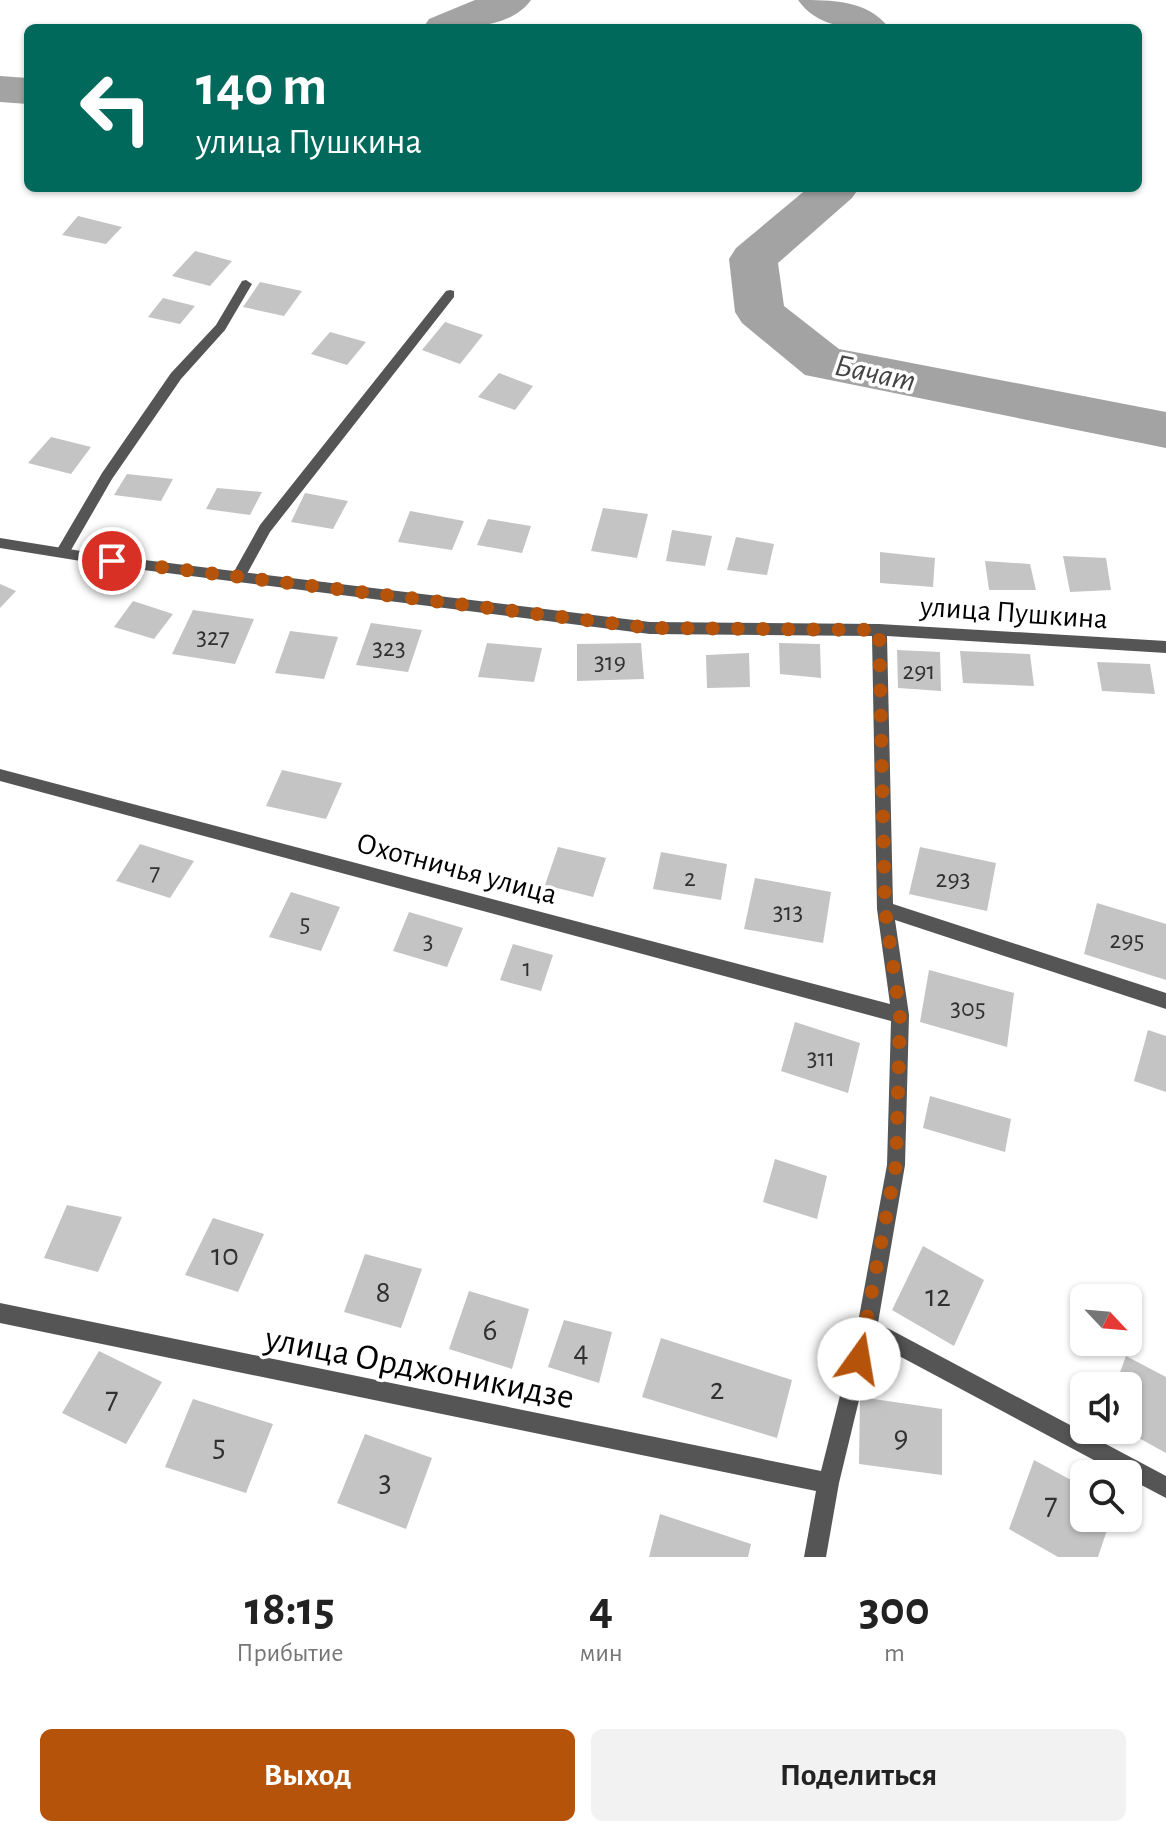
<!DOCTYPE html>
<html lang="ru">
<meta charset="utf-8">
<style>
:root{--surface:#fff;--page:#f2f2f2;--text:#222;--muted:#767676;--accent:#b45309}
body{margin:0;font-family:"Alegreya Sans",sans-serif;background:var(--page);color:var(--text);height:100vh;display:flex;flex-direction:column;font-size:30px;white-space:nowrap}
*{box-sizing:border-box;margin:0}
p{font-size:26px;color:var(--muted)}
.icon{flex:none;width:44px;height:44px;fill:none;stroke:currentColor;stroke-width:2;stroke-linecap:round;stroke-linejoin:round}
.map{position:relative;height:1557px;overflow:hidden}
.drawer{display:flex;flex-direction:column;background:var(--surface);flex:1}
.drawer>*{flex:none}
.top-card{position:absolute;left:24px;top:24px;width:1118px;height:168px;border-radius:12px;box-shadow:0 2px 6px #0004;background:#00695c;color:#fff;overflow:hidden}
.needle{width:52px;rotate:116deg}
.controls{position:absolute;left:1070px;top:1284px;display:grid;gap:16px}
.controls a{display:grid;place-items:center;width:72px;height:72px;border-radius:12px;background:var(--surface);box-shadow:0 2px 6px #0004;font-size:40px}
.pin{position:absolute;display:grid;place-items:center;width:68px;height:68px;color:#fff;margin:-34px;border:4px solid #fff;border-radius:50%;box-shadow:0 2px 8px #0007}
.me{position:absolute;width:88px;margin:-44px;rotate:13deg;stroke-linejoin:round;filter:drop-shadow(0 0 6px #0008)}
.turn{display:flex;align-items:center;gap:28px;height:168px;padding:0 40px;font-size:36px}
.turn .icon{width:104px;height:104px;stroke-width:2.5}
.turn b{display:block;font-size:56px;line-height:68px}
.eta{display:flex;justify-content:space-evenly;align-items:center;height:136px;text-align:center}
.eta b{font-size:48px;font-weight:600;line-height:56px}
.action{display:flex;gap:16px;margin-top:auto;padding:16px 40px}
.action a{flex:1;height:92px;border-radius:12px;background:var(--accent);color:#fff;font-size:32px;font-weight:600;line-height:92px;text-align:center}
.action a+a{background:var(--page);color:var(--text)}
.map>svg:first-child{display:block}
</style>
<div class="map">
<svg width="1166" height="1557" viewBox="0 0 1166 1557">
<rect width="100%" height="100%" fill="#fff"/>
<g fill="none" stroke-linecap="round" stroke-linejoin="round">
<!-- river -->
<path fill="#a3a3a3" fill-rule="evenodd" d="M475,0H531C509,31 456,28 423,28L429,19Z
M798,0C832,0 868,0 889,28C856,28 820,31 798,0Z
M0,76L28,78V104L0,102Z
M808,188H859L852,198L778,263L784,306L839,349L1166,412V448L805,375L742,323L735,312L729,259L736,248Z"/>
</g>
<!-- building -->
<path fill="#c4c4c4" d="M78,216L122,227L106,244L62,235Z
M195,251L232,261L210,286L172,276Z
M260,282L302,291L284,316L243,307Z
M163,298L195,306L180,324L148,317Z
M445,322L483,335L460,364L422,350Z
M330,332L366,342L347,365L311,354Z
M499,373L533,386L515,410L478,397Z
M51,437L91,447L71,474L28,463Z
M127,474L173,479L161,501L114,495Z
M217,488L262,492L250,515L206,509Z
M305,493L348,501L333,529L291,522Z
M603,508L648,514L637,558L591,551Z
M410,511L464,521L452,550L398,542Z
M488,519L531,526L522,553L477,545Z
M672,530L712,536L705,566L666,561Z
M736,537L774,544L767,575L727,570Z
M880,552L935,558L933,587L880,583Z
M1063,556L1106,558L1111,590L1070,592Z
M985,561L1030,564L1036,590H989Z
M0,584L16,591L0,608Z
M133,601L173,614L154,639L114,627Z
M193,610L254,619L235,664L172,654Z
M371,623L422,630L408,672L356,665Z
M290,631L338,637L324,679L275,673Z
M487,643L542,648L534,682L478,677Z
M641,643L644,679L577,681V644Z
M779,643L820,644L821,678L780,674Z
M897,650L940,652L941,691L898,688Z
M960,651L1030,654L1034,686L963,683Z
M749,653L750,687L707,688L706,655Z
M1097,662L1150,664L1155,694L1102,691Z
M282,770L342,783L326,819L266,806Z
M140,844L194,861L170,898L116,881Z
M558,847L606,858L593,897L545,885Z
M920,847L996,863L987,911L909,894Z
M661,852L727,864L721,900L653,889Z
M755,878L831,892L823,943L744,929Z
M291,892L340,907L321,951L269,937Z
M1097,903L1166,924V980L1084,954Z
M409,912L463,928L447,967L393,951Z
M513,944L553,955L541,991L500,980Z
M929,970L1014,993L1007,1047L920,1022Z
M795,1022L860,1043L848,1093L781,1071Z
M1148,1030L1166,1036V1092L1134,1081Z
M930,1096L1011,1119L1005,1152L923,1128Z
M775,1159L827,1176L817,1219L763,1202Z
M67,1205L122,1217L98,1272L44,1258Z
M213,1218L264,1234L238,1292L185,1275Z
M923,1246L984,1280L954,1346L892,1310Z
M365,1254L422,1269L401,1328L344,1312Z
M469,1291L529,1309L512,1369L449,1349Z
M564,1320L612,1332L599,1383L548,1367Z
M661,1338L792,1380L777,1438L642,1397Z
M99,1351L162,1382L126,1444L62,1413Z
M1126,1356L1166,1377V1453L1128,1432V1386H1115Z
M860,1397L942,1409V1475L859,1464Z
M193,1399L273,1424L246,1493L165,1467Z
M365,1434L432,1458L406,1529L337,1503Z
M1034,1460L1084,1487V1518H1111L1098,1557H1058L1009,1529Z
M660,1514L751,1544L748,1557H649Z"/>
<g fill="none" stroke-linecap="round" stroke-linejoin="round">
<!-- service -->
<path fill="#555" fill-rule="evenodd" d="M246,280L252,284L225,330L181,379L112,479L67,557H57L55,553L102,473L171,373L216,325L242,281Z
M450,290L454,291V297L270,532L243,581H233L231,577L260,525L446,291Z"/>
<!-- minor -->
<path fill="#555" fill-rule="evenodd" d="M0,538L112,556L650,622L879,624L1166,641V653L887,636L893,904L1166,993V1009L895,920L909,1015L905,1165L878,1323L1166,1476V1498L1128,1478V1474H1120L873,1342L839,1483L826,1557H804L816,1491L0,1323V1303L821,1471L857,1328L887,1165L891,1021L0,781V769L890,1004L877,909L872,636L650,634L112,566L0,548Z"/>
</g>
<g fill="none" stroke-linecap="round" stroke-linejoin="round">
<!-- route -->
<path stroke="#b45309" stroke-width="14" stroke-dasharray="0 25.2" d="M112,561L650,628L879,630L885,909L900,1015L896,1165L859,1359"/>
</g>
<g text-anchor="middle" stroke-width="7" stroke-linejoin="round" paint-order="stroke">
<!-- number labels -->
<g font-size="26" fill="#313131">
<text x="213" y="645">327</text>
<text x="389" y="656">323</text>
<text x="610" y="670">319</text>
<text x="919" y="679">291</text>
<text x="155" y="880">7</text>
<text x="690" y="886">2</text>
<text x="953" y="887">293</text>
<text x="788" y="920">313</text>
<text x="305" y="931">5</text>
<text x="1127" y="948">295</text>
<text x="428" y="949">3</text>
<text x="527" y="976">1</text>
<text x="968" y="1016">305</text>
<text x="821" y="1066">311</text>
</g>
<!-- street labels -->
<g font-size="30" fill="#000" stroke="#fff">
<text transform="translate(1014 612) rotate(4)" y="10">улица Пушкина</text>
<text transform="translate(457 868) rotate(15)" y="10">Охотничья улица</text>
</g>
<!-- water labels -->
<g font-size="32" font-style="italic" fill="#444" stroke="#fff">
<text transform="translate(875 372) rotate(12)" y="11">Бачат</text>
</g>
<!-- near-number labels -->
<g font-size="32" fill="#313131">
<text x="225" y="1265">10</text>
<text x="383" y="1302">8</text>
<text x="938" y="1306">12</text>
<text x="490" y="1340">6</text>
<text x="581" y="1361">4</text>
<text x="717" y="1399">2</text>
<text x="112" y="1408">7</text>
<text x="901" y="1447">9</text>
<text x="219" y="1456">5</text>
<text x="385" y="1491">3</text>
<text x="1051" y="1514">7</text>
</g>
<!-- near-street labels -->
<g font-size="36" fill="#000" stroke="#fff">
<text transform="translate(420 1366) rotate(11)" y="13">улица Орджоникидзе</text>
</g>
</g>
</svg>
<div class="controls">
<a><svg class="needle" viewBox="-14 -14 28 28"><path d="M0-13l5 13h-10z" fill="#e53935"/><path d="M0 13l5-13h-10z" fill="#767676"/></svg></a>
<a><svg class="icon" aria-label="sound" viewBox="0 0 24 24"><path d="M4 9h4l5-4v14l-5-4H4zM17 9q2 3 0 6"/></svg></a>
<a><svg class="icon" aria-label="search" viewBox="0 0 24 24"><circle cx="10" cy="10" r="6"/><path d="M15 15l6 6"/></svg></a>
</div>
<div class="pin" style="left:112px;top:561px;background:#d93025"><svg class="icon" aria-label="arrive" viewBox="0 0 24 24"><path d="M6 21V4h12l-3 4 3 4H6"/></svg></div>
<svg class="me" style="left:859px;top:1359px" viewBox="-20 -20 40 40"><circle r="19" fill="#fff"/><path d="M0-13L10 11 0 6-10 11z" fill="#b45309"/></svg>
<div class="top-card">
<div class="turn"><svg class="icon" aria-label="left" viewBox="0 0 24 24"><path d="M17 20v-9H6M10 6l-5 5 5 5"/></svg><div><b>140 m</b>улица Пушкина</div></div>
</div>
</div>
<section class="drawer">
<div class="eta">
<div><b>18:15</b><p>Прибытие</p></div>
<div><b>4</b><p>мин</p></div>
<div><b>300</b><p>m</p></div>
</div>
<div class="action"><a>Выход</a><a>Поделиться</a></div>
</section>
